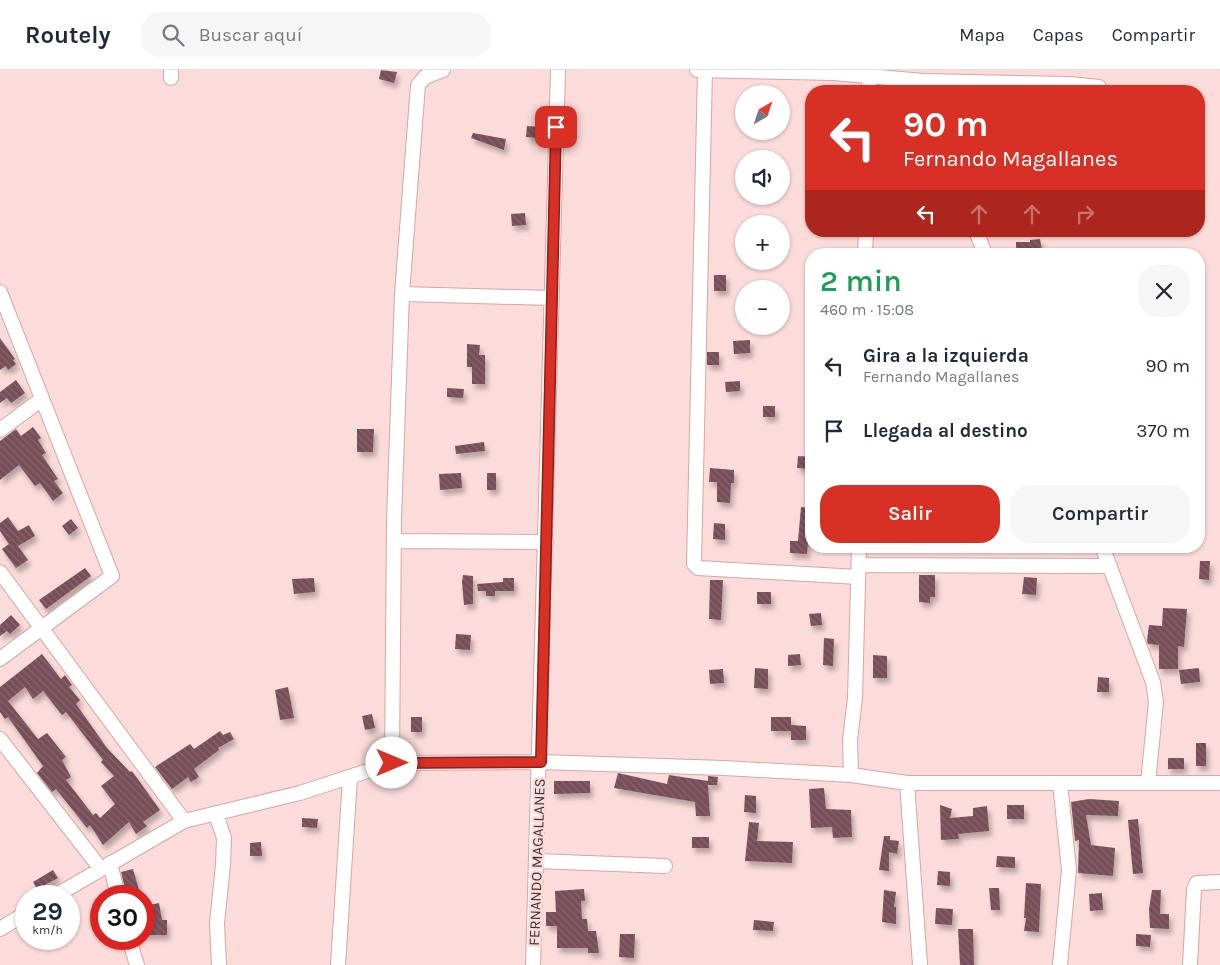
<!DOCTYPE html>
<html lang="es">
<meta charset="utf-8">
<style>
:root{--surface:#fff;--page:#f6f6f7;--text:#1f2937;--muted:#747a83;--line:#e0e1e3;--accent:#d93025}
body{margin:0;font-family:Karla,sans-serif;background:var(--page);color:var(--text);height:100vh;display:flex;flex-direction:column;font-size:19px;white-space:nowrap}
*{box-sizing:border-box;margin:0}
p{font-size:16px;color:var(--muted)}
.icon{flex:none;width:28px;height:28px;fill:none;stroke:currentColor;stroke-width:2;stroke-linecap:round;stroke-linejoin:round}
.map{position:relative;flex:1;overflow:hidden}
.side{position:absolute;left:805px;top:178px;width:400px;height:305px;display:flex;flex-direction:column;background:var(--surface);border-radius:20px;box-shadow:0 1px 4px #0004}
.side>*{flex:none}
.top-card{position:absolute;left:805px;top:15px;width:400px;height:152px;border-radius:20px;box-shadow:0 1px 4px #0004;background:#d93025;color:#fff;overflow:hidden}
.needle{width:32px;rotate:39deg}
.controls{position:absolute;left:735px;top:15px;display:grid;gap:10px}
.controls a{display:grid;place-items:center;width:55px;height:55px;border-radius:50%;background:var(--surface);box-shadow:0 1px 4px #0004;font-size:25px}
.speed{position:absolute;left:15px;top:815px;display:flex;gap:10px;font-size:25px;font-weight:700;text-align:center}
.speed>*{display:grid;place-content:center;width:65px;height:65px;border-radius:50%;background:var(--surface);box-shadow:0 1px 4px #0004;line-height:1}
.speed small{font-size:12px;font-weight:400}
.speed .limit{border:8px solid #d22;background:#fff;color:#111}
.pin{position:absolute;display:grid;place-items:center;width:42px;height:42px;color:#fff;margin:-21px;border-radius:10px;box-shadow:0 2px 8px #0006}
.me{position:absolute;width:55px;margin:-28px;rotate:90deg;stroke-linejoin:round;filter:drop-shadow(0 0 4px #0008)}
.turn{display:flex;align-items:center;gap:18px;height:105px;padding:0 15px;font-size:22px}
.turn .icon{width:65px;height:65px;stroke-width:2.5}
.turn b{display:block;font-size:35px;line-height:42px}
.lanes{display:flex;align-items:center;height:48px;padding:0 15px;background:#0003;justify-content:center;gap:25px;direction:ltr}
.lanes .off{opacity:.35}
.round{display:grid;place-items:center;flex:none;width:52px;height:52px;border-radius:20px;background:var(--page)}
.headline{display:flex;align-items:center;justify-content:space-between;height:85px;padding:0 15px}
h1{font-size:30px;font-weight:600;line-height:38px;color:#1e9e55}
.button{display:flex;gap:10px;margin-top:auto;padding:10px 15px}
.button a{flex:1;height:58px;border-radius:20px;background:var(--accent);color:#fff;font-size:20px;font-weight:600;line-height:58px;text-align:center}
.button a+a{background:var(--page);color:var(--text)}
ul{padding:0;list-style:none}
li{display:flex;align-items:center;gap:15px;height:65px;padding:0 15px}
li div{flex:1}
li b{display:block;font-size:19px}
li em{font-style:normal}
header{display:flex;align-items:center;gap:30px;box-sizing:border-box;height:70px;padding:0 25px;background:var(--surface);border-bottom:1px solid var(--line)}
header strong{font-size:24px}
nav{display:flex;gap:28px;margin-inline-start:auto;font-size:18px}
.search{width:350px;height:45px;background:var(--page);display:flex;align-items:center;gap:12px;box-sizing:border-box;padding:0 18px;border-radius:20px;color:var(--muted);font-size:19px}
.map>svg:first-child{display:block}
</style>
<header>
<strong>Routely</strong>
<div class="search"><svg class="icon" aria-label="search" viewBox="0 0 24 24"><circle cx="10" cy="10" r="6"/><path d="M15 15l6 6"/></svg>Buscar aquí</div>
<nav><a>Mapa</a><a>Capas</a><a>Compartir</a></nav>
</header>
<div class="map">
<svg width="1220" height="895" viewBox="0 0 1220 895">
<defs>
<pattern id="building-back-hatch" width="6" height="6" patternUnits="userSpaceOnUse" patternTransform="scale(1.25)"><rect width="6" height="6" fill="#774e59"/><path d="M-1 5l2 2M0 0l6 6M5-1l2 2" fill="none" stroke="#87656e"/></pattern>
<filter id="shadow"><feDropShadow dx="3" dy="5" stdDeviation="2.5" flood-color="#0004"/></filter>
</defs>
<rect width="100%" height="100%" fill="#fbdcda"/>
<!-- building -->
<path fill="url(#building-back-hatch)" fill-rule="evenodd" filter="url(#shadow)" d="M381,0L397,2L394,13L379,9Z
M527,56L540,57L539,68L526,67Z
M473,63L506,69L504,80L471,68Z
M525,143L526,155L512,156L511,144Z
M1040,169L1042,180L1016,181V172H1030V170Z
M714,205H726V221H714Z
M0,268L15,289L13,290L16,294L8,300L6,296L0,300Z
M750,270V283L734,284L733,271Z
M467,274L480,275L479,285H485V314H472V297H467Z
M707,282H719V295H707Z
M16,310L25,323L11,333L7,328L0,333V322Z
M740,311V321L726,322L725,312Z
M447,318L464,319L463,328L447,327Z
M763,336H775V347H763Z
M33,357L41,368L38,370L46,383L42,385L58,409L54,411L63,423L53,431L40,413L35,416L19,395L0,410V371L16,359L21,366Z
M357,359H374L373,382H357Z
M484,372L485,381L456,384L455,376Z
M798,386L811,387V399L797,398Z
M710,398L734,400V413H731L730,433L717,432V412H709Z
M461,403L462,418L440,420L439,404Z
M487,403H496V420H487Z
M801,437L811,438L807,484L790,483V471H798Z
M8,447L18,461L29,455L35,466L18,476L28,490L16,498L2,479L9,474L0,461V453Z
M71,449L78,458L69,465L62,456Z
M714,453L725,454V470L713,469Z
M1200,491H1210L1209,510L1199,509Z
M85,498L91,506L46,539L39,530Z
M463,505L473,506V534L464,535L462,512Z
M919,505H935V527H930V533L919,532Z
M1024,507L1037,508L1036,525L1022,524Z
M314,508L315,522L294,524L292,509Z
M503,508H514V521H495V526H486V521H478L477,514L503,512Z
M710,510H723L721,550L709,549Z
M757,522H771V534H757Z
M1163,538L1187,539L1184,577L1178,576V599H1159V575L1148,574L1147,571L1149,555L1162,556Z
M821,543L822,555L811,556L809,544Z
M11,545L20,555L10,564L7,561L0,566V555Z
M456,564L471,565L470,580L455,579Z
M824,568L834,569L833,596L823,595Z
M42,584L61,609L65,605L72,615L69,617L80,630L76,634L107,678L130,702L132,701L160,740L143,752L147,756L136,764L129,752L103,775L90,755L87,758L56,719L52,722L37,703L43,696L8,647L5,649L0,642V617ZM25,617L33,629L43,621L62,645L66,642L103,690L101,692L114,706L101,716L115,734L100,748L96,743L93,745L66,710L71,707L62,690L66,687L47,663L38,669L8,631Z
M800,584L801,595L788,596V585Z
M873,585L887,586V608H873Z
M755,598L768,599V619L754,618Z
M1199,598L1200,612L1181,614L1179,600Z
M723,599L724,613L710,614L709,600Z
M1098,607L1109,608V622H1097Z
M288,617L294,648L280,650L275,620Z
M372,644L375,658L365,660L362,646Z
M411,647H422V662H411Z
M771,647H791V661H771Z
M791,655L806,656V670H791Z
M220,661L223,665L230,662L234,669L218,678L219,680L194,699L199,707L191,712L188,707L172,719L155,697L190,674L194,679Z
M1196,673H1206V696H1196Z
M1168,688H1184V699H1168Z
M618,703L667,714L669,705L708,711V706L718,707L717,715H708L710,746H696L695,732L614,718Z
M554,711H590V723L554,724Z
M824,718L826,739L851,740L852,767L833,768L832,757L811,758L809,719Z
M745,725L756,726V743L744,742Z
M1089,729L1119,731L1118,746L1086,745L1091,775L1115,778L1113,806L1078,803L1079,770L1075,771L1071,732Z
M940,735L952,739L950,748L973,746V738L987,736L989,761L958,764L959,769L941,770Z
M1007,735H1024V749H1007Z
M302,748L318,749L317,758L302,757Z
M1138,749L1143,803L1133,804L1128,750Z
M749,752L759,753L757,771L793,772L792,793L745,791Z
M884,766H890V770L899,771L897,784L889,782V801L879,800Z
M692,767H709V778H692Z
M261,772L262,786H250V773Z
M997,786L1015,787V798L996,797Z
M133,799L139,820L126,823L121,802Z
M53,800L58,808L37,819L33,812Z
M938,801L950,802V816L937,815Z
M1026,813L1041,814L1039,862L1024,861L1026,848H1024Z
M989,818H999L1000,840H991Z
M584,819L585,831H581L582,849H587L588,861H596L599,883H588V878H557V856H546V842H556L555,821Z
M884,820L896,822L894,837H896V854L882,852Z
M1152,820H1161L1160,844H1169V859L1150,858L1149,839Z
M1102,823L1103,840L1090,841L1089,824Z
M159,833L162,850H167V865H145L144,836Z
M936,838L953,839L952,855L935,854Z
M101,842V866L90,844Z
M754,850L774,852L773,861L753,860Z
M958,859H973L974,895H960Z
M620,864H635L634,888L619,887Z
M1136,864L1151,865L1150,877L1136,876Z"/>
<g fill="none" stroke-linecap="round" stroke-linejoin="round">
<defs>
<path id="minor" d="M171,0V8
M697,0L834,3L923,11L1070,14L1099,17
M705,0L694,494L698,498L858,507
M869,21V6
M976,161L985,184
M865,184L866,161
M0,222L112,506L0,589
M402,224L552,228
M0,360L42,329
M394,471L546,472
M1102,476L1153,612L1156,632L1148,713
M859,495L1110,496
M0,502L184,751
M0,669L101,799
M392,693L394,449L402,224L418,15L425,7L443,0
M851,705L850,670L855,628L859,476
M907,713L920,895
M1060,713L1069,800L1060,895
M216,744L224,768L223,795L217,853L219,895
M537,791L665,796
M110,793L118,826
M55,826L184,751L300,723L392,693L541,692L724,698L851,705L907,713H1220
M0,859L26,843
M129,869L137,895
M338,895L350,708
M533,895L558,0
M1190,895L1194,819L1197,813L1220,812"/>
</defs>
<!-- minor casing -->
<use href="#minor" stroke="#d6a6a4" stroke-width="16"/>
<!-- minor -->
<use href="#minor" stroke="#fff" stroke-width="14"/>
</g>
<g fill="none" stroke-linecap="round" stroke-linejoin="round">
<defs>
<path id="route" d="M392,693L541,692L556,57"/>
</defs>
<!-- route casing -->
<use href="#route" stroke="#8d1f18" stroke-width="12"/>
<!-- route -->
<use href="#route" stroke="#d93025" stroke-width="9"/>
</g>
<g text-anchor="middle" stroke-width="5" stroke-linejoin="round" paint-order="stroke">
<!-- street labels -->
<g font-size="15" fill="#44302f" stroke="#fbdcda">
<text transform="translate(537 792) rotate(-88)" y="5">FERNANDO MAGALLANES</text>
</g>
</g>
</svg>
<div class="controls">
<a><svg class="needle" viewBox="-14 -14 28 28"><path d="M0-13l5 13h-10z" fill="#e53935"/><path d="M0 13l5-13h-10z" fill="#747a83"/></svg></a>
<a><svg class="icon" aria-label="sound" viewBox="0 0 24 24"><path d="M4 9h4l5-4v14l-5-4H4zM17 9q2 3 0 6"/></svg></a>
<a>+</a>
<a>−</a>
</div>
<div class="speed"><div>29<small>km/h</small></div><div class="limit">30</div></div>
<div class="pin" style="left:556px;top:57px;background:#d93025"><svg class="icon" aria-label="arrive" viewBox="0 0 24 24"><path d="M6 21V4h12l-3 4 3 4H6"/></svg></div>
<svg class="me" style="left:392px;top:693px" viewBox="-20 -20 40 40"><circle r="19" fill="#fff"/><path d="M0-13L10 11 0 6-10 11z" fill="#d93025"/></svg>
<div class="top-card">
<div class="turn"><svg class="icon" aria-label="left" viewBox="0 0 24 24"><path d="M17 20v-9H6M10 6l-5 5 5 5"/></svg><div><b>90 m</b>Fernando Magallanes</div></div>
<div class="lanes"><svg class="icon" aria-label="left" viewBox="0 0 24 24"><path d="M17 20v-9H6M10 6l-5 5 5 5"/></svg><svg class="icon off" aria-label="ahead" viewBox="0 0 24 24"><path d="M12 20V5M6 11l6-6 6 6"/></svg><svg class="icon off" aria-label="ahead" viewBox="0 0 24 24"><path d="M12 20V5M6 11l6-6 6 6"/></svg><svg class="icon off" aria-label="right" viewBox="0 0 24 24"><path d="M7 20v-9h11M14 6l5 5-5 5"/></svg></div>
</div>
<section class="side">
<div class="headline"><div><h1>2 min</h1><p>460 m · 15:08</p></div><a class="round"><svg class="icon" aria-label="close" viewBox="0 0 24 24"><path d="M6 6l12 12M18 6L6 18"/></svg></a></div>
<ul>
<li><svg class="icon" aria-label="left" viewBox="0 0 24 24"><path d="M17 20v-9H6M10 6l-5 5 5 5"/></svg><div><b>Gira a la izquierda</b><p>Fernando Magallanes</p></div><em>90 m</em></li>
<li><svg class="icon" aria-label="arrive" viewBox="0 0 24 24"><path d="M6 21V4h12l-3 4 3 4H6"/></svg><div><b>Llegada al destino</b></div><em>370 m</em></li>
</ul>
<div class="button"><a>Salir</a><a>Compartir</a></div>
</section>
</div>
